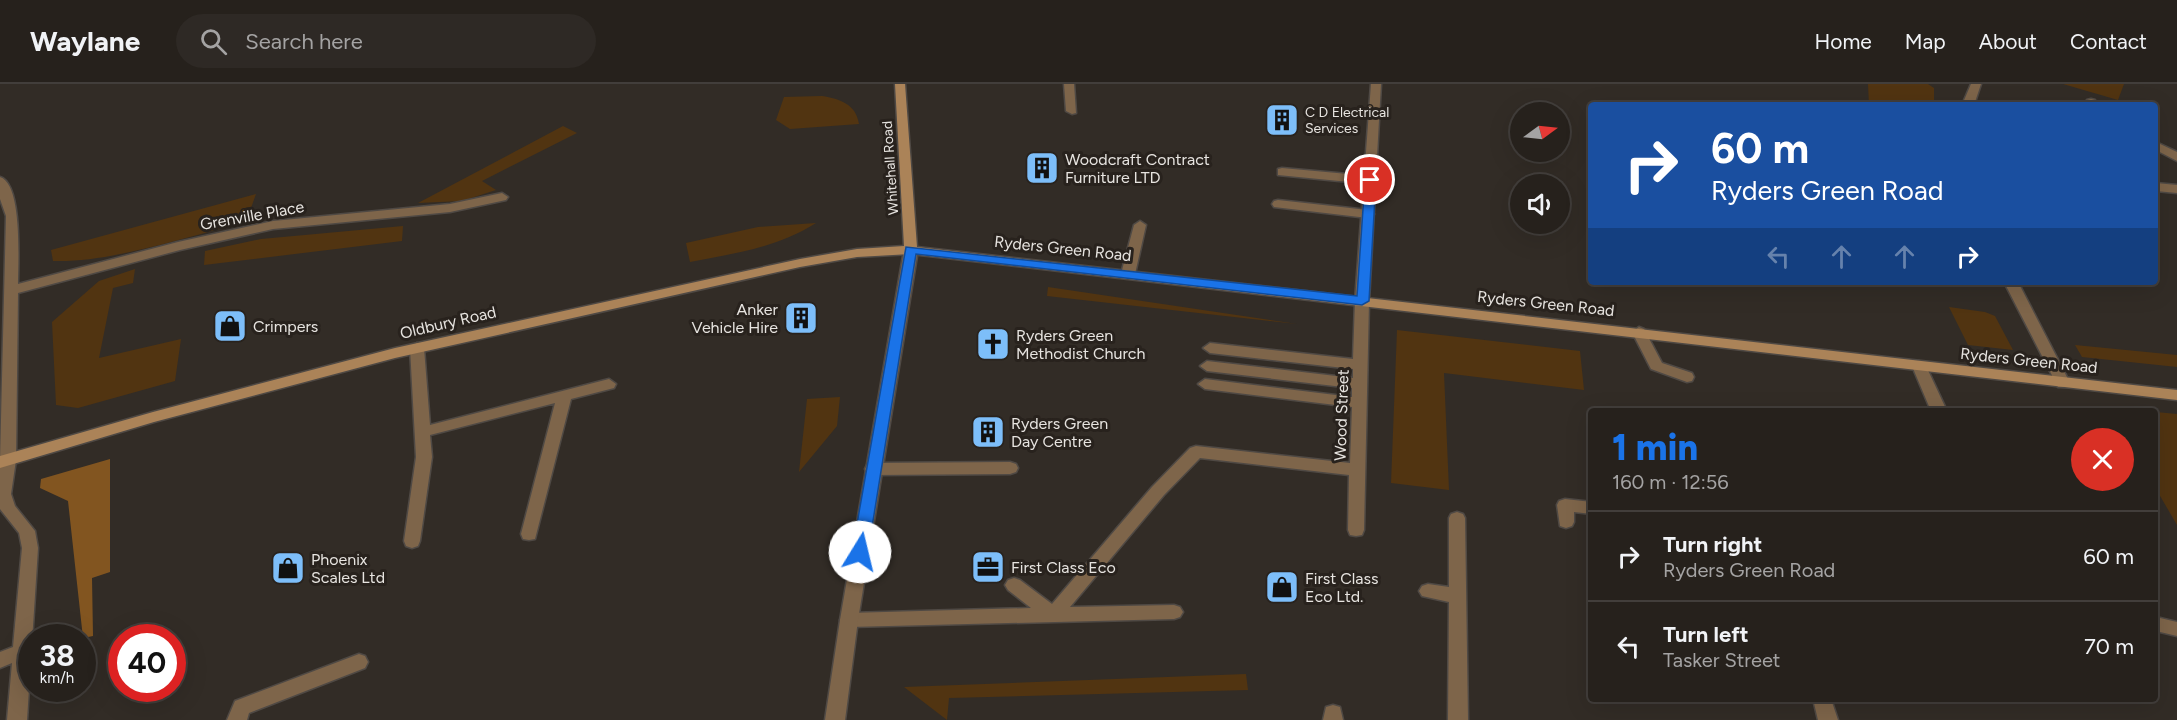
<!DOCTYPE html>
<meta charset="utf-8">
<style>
:root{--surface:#26211c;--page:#2e2925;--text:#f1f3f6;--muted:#a4a3a3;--line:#423e3b;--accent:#1a73e8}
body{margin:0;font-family:Figtree,sans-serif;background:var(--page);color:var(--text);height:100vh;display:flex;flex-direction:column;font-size:22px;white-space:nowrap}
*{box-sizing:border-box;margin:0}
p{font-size:20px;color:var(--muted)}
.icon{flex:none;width:33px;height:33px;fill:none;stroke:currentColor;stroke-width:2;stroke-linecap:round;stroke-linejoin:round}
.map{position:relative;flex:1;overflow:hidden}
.details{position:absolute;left:1588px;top:324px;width:570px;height:294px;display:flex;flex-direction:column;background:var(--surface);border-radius:6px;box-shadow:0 6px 24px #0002,0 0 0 2px var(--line)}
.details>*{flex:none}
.top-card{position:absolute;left:1588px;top:18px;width:570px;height:183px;border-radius:6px;box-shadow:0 6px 24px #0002,0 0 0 2px var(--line);background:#1a4fa0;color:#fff;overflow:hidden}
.needle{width:39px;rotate:75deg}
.buttons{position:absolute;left:1510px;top:18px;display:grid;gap:12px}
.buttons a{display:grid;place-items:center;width:60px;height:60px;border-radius:50%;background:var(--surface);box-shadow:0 6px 24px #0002,0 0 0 2px var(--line);font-size:30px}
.speed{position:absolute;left:18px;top:540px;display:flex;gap:12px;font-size:30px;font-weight:700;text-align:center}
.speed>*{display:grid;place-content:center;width:78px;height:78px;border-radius:50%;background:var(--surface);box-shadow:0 6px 24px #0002,0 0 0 2px var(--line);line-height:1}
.speed small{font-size:15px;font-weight:400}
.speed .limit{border:9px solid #d22;background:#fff;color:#111}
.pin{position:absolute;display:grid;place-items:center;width:51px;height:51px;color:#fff;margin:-26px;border:3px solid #fff;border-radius:50%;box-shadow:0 2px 6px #0007}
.me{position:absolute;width:66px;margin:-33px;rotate:9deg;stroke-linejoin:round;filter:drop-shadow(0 0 4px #0008)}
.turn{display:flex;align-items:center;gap:21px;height:126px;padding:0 24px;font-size:27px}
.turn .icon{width:78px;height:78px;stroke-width:2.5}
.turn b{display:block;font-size:42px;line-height:51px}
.lanes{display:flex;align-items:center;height:57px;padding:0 24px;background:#0003;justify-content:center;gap:30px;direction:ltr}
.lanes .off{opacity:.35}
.round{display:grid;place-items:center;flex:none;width:63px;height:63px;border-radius:32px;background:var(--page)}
.overview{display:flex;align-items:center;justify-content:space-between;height:102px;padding:0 24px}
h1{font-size:36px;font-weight:800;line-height:45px;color:var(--accent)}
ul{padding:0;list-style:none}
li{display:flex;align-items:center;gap:18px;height:90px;padding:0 24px;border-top:2px solid var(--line)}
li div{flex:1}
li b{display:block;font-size:22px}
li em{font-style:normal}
header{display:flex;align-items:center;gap:36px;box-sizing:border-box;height:84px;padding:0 30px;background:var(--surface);border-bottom:2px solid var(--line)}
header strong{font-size:28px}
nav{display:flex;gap:33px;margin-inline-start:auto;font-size:21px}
.search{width:420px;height:54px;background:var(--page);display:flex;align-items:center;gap:15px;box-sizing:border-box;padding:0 21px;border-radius:33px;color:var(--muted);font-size:22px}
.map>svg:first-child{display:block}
</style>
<header>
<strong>Waylane</strong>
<div class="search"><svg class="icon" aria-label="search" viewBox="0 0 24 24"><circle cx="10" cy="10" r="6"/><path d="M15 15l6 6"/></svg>Search here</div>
<nav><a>Home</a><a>Map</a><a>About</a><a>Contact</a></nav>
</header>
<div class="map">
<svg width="2177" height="636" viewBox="0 0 2177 636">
<rect width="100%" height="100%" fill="#322c26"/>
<!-- green -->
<path fill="#513411" d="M1868,0H1928L1934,4V21H1869Z
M2063,0H2124L2118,16Z
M822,12C840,15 856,20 859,40L790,45L776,36L784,13Z
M563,42L577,49L482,97L496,106L462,117L418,119Z
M256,110L246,138C188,152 112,179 53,177L51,166Z
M816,139C776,164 736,169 690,178L686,159L758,143Z
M403,142L402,157L204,181L205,167L261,155Z
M135,185L133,199L113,204L99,274L181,255L175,297L78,324L56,321L52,238L99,197Z
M1048,203L1297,240L1047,212Z
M1949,223L1985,228L1995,232L2013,266L1968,261Z
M1397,246L1580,267L1584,306L1444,289L1449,406L1391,399Z
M2075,261L2177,271V283L2082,273Z
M840,313L837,342L799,388L807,315Z
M2156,328L2177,330V441L2156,405Z
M1246,590L1248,606L949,614L947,636L904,603Z"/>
<!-- forest -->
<path fill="#825520" d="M110,375V488L92,494L93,552L83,554L68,417L40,404L41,395Z"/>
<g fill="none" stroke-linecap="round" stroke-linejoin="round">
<defs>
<path id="service" d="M1064,0H1074L1076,29L1072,30L1066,27Z
M1971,0H1981L1974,21H1962Z
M2091,15L2095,16L2096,21H2084L2087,16Z
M2156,58L2177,68V77L2156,66Z
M1282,84L1370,92L1376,96L1370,100L1278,91V85Z
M2156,99L2177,101V109L2156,107Z
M1278,116L1368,126L1374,130L1368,134L1274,123L1272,120L1274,117Z
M1140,137L1146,141L1135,190L1128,194L1121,190L1134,141Z
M2004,198H2018L2070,299L2068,303H2058Z
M1362,213L1369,217L1364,446L1362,451L1356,452L1350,451L1348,446L1349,391L1200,374L1164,411L1070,523L1174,521L1180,523L1183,528L1180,533L1174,535L849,543L843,541L840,536L843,531L849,529L1031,524L1008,506L1005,501L1008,496L1014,494L1020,496L1052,520L1152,403L1190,364L1196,362L1350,379L1352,323L1205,305L1198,300L1205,295L1352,313V304L1207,287L1200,282L1207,277L1353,294V285L1210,269L1203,264L1210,259L1353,275L1355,217Z
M1639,243L1644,245L1662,279L1692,289L1694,293L1692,297L1687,298L1651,285L1632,248Z
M417,259L424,264L430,341L609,295L616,300L614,304L571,315L535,455L529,456L523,455L521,450L555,319L430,351L432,373L420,457L418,462L412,464L406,462L404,457L416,373L410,264Z
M1919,277L1926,282L1947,327H1931L1912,282Z
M8,370L14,372L16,376L11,410L15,422L35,447L38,464L27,636H7L12,579L0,584V568L13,563L22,464L19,449L0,425V377L2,372Z
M1010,378L1016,380L1018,384L1016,388L1010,390L873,391L867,389L865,385L867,381L873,379Z
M1565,415L1592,418V430L1574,428V438L1572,442L1566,444L1560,442L1557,421L1559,417Z
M1457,428L1463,430L1465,434L1468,636H1448L1449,518L1422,512L1419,507L1422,502L1428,500L1449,503V434L1451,430Z
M2156,533L2177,538V552L2156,547Z
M359,570L365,572L368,578L365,584L249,629L247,636H227L235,617Z
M1813,615H1831L1838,636H1818Z
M1333,621L1340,623L1343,636H1323L1326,623Z"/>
<path id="minor" d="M1371,0H1381L1369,217L1362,221L1355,217Z
M0,93C23,100 18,180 18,200L178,158L273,137L450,120L502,109L508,113L506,116L450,128L273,145L180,166L18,209L16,376L14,380H2L0,376L6,132L0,115Z"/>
<path id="tertiary" d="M911,162L918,166L858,536L845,636H825L840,536L904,166Z"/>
<path id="secondary" d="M895,0H905L917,163L2177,306V316L911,170L857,173L800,183L395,274L154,338L0,384V372L153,328L395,264L800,175L857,165L904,162Z"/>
</defs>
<!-- service casing -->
<use href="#service" stroke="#4f4944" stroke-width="3"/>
<!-- minor casing -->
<use href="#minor" stroke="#4f4944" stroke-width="3"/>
<!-- tertiary casing -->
<use href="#tertiary" stroke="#4f4944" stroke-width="3"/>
<!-- secondary casing -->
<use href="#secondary" stroke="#4f4944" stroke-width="3"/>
<!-- service -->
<use href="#service" fill="#7e654a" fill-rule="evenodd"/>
<!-- minor -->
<use href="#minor" fill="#7e654a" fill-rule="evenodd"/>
<!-- tertiary -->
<use href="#tertiary" fill="#7e654a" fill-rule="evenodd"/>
<!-- secondary -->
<use href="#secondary" fill="#ab8358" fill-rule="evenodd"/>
</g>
<!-- route -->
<path fill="#1a73e8" stroke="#114b97" stroke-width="1.5" d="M1370,93L1376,96L1369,217L1362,221L916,170L868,468L865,472H855L852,468L906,163L1357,212L1365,96Z"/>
<!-- icons -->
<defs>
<symbol id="building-square" viewBox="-11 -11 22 22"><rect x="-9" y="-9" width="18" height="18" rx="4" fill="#7dbef9" stroke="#28221d"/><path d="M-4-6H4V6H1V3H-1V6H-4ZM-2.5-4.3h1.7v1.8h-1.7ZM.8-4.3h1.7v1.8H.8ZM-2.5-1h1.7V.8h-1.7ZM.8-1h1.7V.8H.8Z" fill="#111"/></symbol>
<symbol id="shop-square" viewBox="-11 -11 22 22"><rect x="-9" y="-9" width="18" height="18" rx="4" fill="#7dbef9" stroke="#28221d"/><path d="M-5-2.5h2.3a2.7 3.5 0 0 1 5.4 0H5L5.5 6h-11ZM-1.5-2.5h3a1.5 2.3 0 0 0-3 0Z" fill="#111"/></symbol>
<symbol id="church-square" viewBox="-11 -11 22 22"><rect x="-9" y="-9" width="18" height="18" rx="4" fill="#7dbef9" stroke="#28221d"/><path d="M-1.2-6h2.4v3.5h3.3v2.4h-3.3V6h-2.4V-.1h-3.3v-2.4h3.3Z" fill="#111"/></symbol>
<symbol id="office-square" viewBox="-11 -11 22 22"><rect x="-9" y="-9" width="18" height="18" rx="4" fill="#7dbef9" stroke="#28221d"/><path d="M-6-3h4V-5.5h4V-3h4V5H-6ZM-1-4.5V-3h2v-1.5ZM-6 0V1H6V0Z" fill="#111"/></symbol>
</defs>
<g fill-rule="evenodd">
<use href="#building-square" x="1263" y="17" width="38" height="38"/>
<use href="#building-square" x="1023" y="65" width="38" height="38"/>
<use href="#building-square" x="782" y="215" width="38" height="38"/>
<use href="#shop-square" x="211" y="223" width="38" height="38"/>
<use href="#church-square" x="974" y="241" width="38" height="38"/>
<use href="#building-square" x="969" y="329" width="38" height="38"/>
<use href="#office-square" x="969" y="464" width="38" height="38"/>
<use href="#shop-square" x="269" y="465" width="38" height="38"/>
<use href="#shop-square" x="1263" y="484" width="38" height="38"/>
</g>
<g text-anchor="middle" stroke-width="6" stroke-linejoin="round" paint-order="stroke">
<!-- far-poi labels -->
<g font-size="14" fill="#e7e4e0" stroke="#28221d" text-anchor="start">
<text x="1305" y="33">C D Electrical<tspan x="1305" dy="16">Services</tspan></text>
</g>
<!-- far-street labels -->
<g font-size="14" fill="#e7e4e0" stroke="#28221d">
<text transform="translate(890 84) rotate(-94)" y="5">Whitehall Road</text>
</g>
<!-- poi labels -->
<g font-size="16" fill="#e7e4e0" stroke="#28221d" text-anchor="start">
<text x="1065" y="81">Woodcraft Contract<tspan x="1065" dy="18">Furniture LTD</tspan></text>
<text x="778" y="231" text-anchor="end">Anker<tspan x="778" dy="18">Vehicle Hire</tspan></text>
<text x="253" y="248">Crimpers</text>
<text x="1016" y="257">Ryders Green<tspan x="1016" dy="18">Methodist Church</tspan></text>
<text x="1011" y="345">Ryders Green<tspan x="1011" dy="18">Day Centre</tspan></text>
<text x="311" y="481">Phoenix<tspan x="311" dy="18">Scales Ltd</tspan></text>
<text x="1011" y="489">First Class Eco</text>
<text x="1305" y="500">First Class<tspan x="1305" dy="18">Eco Ltd.</tspan></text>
</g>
<!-- street labels -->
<g font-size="16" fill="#e7e4e0" stroke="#28221d">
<text transform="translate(252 131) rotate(-10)" y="6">Grenville Place</text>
<text transform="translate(1063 164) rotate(6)" y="6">Ryders Green Road</text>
<text transform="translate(1546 219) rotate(6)" y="6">Ryders Green Road</text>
<text transform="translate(448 238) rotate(-13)" y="6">Oldbury Road</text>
<text transform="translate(2029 276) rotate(6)" y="6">Ryders Green Road</text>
<text transform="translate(1341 331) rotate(-88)" y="6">Wood Street</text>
</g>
</g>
</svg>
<div class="buttons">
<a><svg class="needle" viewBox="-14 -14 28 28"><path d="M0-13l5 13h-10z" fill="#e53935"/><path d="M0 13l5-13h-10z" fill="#a4a3a3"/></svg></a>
<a><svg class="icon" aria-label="sound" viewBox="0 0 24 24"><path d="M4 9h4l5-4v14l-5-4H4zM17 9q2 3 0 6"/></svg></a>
</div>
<div class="speed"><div>38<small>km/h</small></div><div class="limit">40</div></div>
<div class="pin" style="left:1370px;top:96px;background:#d93025"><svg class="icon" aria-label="arrive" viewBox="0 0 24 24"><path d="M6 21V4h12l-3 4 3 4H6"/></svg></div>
<svg class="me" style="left:860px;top:468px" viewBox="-20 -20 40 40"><circle r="19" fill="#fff"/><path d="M0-13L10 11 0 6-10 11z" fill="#1a73e8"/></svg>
<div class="top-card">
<div class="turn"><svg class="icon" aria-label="right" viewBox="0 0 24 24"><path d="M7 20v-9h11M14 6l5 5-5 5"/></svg><div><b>60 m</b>Ryders Green Road</div></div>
<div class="lanes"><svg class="icon off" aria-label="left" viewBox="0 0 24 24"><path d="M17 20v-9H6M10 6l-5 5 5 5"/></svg><svg class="icon off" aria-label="ahead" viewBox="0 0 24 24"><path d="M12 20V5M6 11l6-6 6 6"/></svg><svg class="icon off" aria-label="ahead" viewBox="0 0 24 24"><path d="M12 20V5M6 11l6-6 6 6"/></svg><svg class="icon" aria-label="right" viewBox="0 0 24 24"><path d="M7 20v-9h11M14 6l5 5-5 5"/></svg></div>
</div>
<section class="details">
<div class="overview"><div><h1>1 min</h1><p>160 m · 12:56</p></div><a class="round" style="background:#d93025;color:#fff"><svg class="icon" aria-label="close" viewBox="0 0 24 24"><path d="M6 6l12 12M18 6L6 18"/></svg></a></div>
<ul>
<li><svg class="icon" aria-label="right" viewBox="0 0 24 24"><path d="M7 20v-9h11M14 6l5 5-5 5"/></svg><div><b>Turn right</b><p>Ryders Green Road</p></div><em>60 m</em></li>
<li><svg class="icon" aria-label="left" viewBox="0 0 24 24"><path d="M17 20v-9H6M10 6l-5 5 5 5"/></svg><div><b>Turn left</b><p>Tasker Street</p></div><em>70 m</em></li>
</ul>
</section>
</div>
